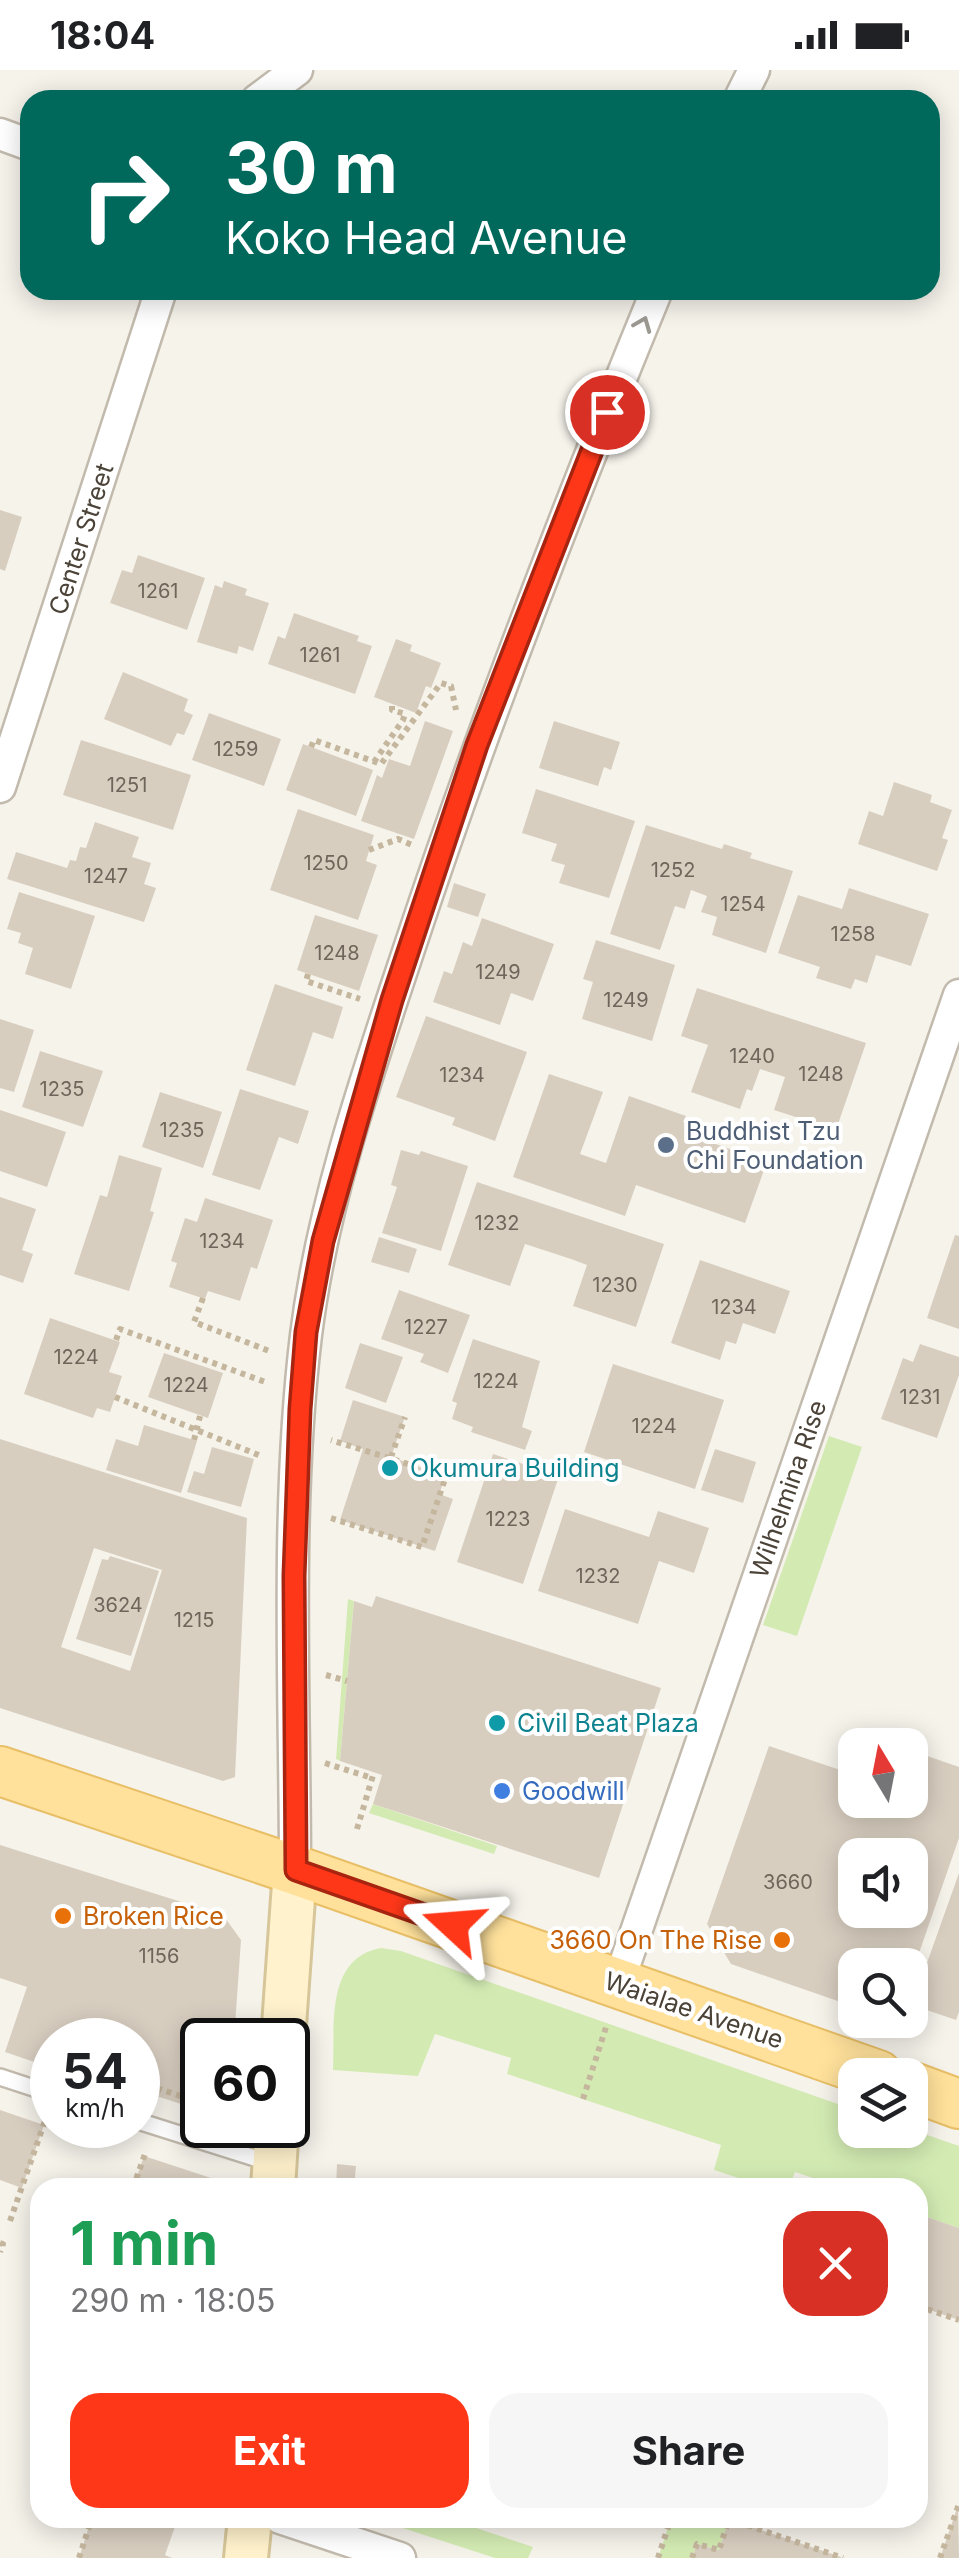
<!DOCTYPE html>
<meta charset="utf-8">
<style>
:root{--surface:#fff;--page:#f6f6f6;--text:#202124;--muted:#757577;--accent:#ff3719}
body{margin:0;font-family:Inter,sans-serif;background:var(--page);color:var(--text);height:100vh;display:flex;flex-direction:column;font-size:38px;white-space:nowrap}
*{box-sizing:border-box;margin:0}
p{font-size:32px;color:var(--muted)}
.icon{flex:none;width:55px;height:55px;fill:none;stroke:currentColor;stroke-width:2;stroke-linecap:round;stroke-linejoin:round}
.map{position:relative;flex:1;overflow:hidden}
.sheet{position:absolute;left:30px;top:2108px;width:898px;height:350px;display:flex;flex-direction:column;background:var(--surface);border-radius:30px;box-shadow:0 5px 25px #0003}
.sheet>*{flex:none}
.banner{position:absolute;left:20px;top:20px;width:920px;height:210px;border-radius:30px;box-shadow:0 5px 25px #0003;background:#00695c;color:#fff;overflow:hidden}
.needle{width:65px;rotate:350deg}
.fabs{position:absolute;left:838px;top:1658px;display:grid;gap:20px}
.fabs a{display:grid;place-items:center;width:90px;height:90px;border-radius:20px;background:var(--surface);box-shadow:0 5px 25px #0003;font-size:50px}
.speed{position:absolute;left:30px;top:1948px;display:flex;gap:20px;font-size:50px;font-weight:700;text-align:center}
.speed>*{display:grid;place-content:center;width:130px;height:130px;border-radius:50%;background:var(--surface);box-shadow:0 5px 25px #0003;line-height:1}
.speed small{font-size:25px;font-weight:400}
.speed .limit{border:5px solid #111;border-radius:15px;background:#fff;color:#111}
.pin{position:absolute;display:grid;place-items:center;width:85px;height:85px;color:#fff;margin:-42px;border:5px solid #fff;border-radius:50%;box-shadow:0 2px 10px #0007}
.me{position:absolute;width:110px;margin:-55px;rotate:289deg;stroke-linejoin:round;filter:drop-shadow(0 0 8px #0008)}
.turn{display:flex;align-items:center;gap:35px;height:210px;padding:0 40px;font-size:45px}
.turn .icon{width:130px;height:130px;stroke-width:2.5}
.turn b{display:block;font-size:70px;line-height:85px}
.round{display:grid;place-items:center;flex:none;width:105px;height:105px;border-radius:30px;background:var(--page)}
.head{display:flex;align-items:center;justify-content:space-between;height:170px;padding:0 40px}
h1{font-size:60px;font-weight:700;line-height:75px;color:#1e9e55}
.cta{display:flex;gap:20px;margin-top:auto;padding:20px 40px}
.cta a{flex:1;height:115px;border-radius:30px;background:var(--accent);color:#fff;font-size:40px;font-weight:700;line-height:115px;text-align:center}
.cta a+a{background:var(--page);color:var(--text)}
.status{display:flex;justify-content:space-between;align-items:center;height:70px;padding:0 50px;background:var(--surface);direction:ltr}
.status svg{height:28px;fill:currentColor}
.map>svg:first-child{display:block}
</style>
<div class="status"><b>18:04</b><svg viewBox="0 0 49 12"><path d="M0 12V9h3v3zM5 12V6h3v6zM10 12V3h3v9zM15 12V0h3v12zM26 1h20v11H26zM47 4h2v5h-2z"/></svg></div>
<div class="map">
<svg width="959" height="2488" viewBox="0 0 959 2488">
<rect width="100%" height="100%" fill="#f6f3eb"/>
<!-- green -->
<path fill="#d3ebb3" d="M829,1366L862,1377L797,1566L763,1555Z
M348,1529L354,1531L340,1691L336,1689Z
M373,1734L497,1776L494,1784L369,1743Z
M381,1878L401,1881L855,2040V2060L910,2059L959,2076V2158L918,2144V2118L840,2117L795,2102L789,2117H760V2115L714,2100L721,2075L507,2004L511,1988L435,1964L418,2006L333,2000C335,1956 325,1888 381,1878Z
M372,2448H458V2452L533,2477L528,2488H495Z
M671,2448H752L749,2456L729,2450L719,2480L697,2474L692,2488H658Z"/>
<!-- building -->
<path fill="#d8cec0" fill-rule="evenodd" d="M0,440L22,447L5,501L0,499Z
M138,485L205,508L187,560L110,533L122,500L132,503Z
M224,511L247,519L245,525L269,533L253,581L239,576L237,584L197,572L215,515L222,518Z
M294,543L359,566L357,571L372,576L355,624L268,594L278,566L285,569Z
M396,569L412,575L410,581L441,593L431,618L426,616L416,643L374,627Z
M123,602L188,629L184,641L193,645L184,665L177,663L171,676L104,649Z
M209,643L281,669L264,716L192,690Z
M425,651L453,661L414,769L361,751L377,705L382,708L389,689L410,696Z
M554,651L620,672L611,700L604,697L598,716L539,698Z
M81,670L191,705L173,760L63,725Z
M303,674L373,700L356,746L286,720Z
M894,712L932,725L930,732L952,740L942,768L948,770L937,801L858,774L869,741L883,746Z
M536,719L635,751L609,828L559,813L565,795L551,791L557,774L522,763Z
M298,739L374,765L366,791L377,795L358,850L270,820Z
M95,752L139,767L132,787L151,793L144,814L156,818L144,852L7,809L16,782L67,798L70,790L76,791L80,777L86,778Z
M646,755L722,779L724,774L752,783L750,788L793,801L766,883L712,865L717,847L701,842L707,826L691,820L685,839L675,836L660,880L610,864Z
M454,813L486,824L478,847L447,837Z
M849,818L929,844L911,896L876,885L867,913L855,909L851,919L816,908L820,897L778,883L798,825L842,839Z
M19,822L95,846L71,919L25,904L33,878L18,873L21,863L7,859Z
M315,845L378,865L359,921L297,900Z
M482,848L554,874L533,931L511,923L500,955L433,932L444,901L452,904L463,872L472,876Z
M596,870L675,895L652,971L582,949L593,912L583,909Z
M275,914L343,937L333,969L313,962L295,1016L246,1000Z
M697,918L866,973L836,1060L774,1040L785,1007L760,999L752,1021L747,1019L740,1039L691,1022L708,975L681,966Z
M426,946L527,982L495,1071L452,1055L455,1048L396,1027Z
M0,949L34,960L14,1022L0,1018Z
M40,981L103,1001L83,1057L22,1037Z
M549,1004L603,1022L580,1084L606,1093L629,1026L686,1046L683,1052L696,1057L693,1066L767,1092L745,1153L636,1115L625,1146L513,1107Z
M240,1019L309,1041L298,1074L279,1067L260,1120L212,1105Z
M160,1022L222,1042L203,1098L142,1077Z
M0,1040L66,1062L47,1117L0,1101Z
M401,1080L419,1085L421,1081L468,1096L441,1181L382,1163L397,1117L391,1115Z
M119,1085L162,1098L150,1141L154,1142L129,1221L74,1204L100,1125L107,1127Z
M477,1112L664,1174L636,1257L573,1236L587,1195L571,1189L525,1174L510,1216L448,1195Z
M0,1127L36,1139L22,1180L33,1184L23,1213L0,1205Z
M205,1128L273,1150L257,1199L251,1197L240,1231L208,1221L205,1229L169,1217L177,1193L171,1191L185,1148L197,1152Z
M955,1165L959,1166V1259L927,1248Z
M379,1167L417,1179L409,1203L371,1192Z
M700,1190L790,1221L775,1264L743,1253L736,1274L726,1271L720,1290L671,1273Z
M399,1220L470,1245L448,1303L420,1292L424,1284L381,1269Z
M50,1248L120,1272L109,1302L122,1306L110,1342L97,1338L93,1348L24,1324Z
M473,1269L540,1291L522,1357L532,1361L525,1380L471,1362L473,1357L452,1349L457,1333L452,1331Z
M360,1273L403,1287L386,1333L345,1318Z
M920,1274L959,1287V1305L937,1368L881,1349L903,1288L913,1292Z
M164,1283L223,1303L208,1348L148,1327Z
M613,1294L724,1330L695,1419L584,1382Z
M353,1330L405,1347L391,1387L446,1406L439,1424L453,1429L435,1481L340,1450L363,1379L340,1371Z
M144,1355L197,1371L181,1423L106,1400L116,1369L138,1376Z
M0,1369L247,1448L235,1707L223,1711L0,1638ZM94,1478L162,1500L130,1601L61,1577Z
M212,1377L254,1389L241,1437L187,1422L194,1401L204,1404Z
M715,1379L756,1392L743,1433L701,1420Z
M493,1384L559,1406L523,1514L457,1492Z
M565,1439L649,1467L658,1441L709,1458L694,1503L659,1491L638,1554L538,1521Z
M110,1486L159,1501L131,1586L76,1569L102,1489L108,1490Z
M376,1526L661,1618L599,1808L373,1734L382,1705L340,1691L354,1531L372,1537Z
M769,1676L855,1705V1730H910V1680L959,1697V1768L911,1906L910,1895H855V1937L731,1894L707,1854ZM855,1785H910V1840H855Z
M0,1775L223,1845L241,1870L234,1970H202V2049L182,2042L184,2035L138,2020V1970H52V1998L5,1982L27,1917L0,1908Z
M959,1803V1942L956,1950L912,1935Z
M0,2040L44,2055L22,2118L0,2110Z
M144,2086L211,2108V2118H133Z
M337,2094L356,2096L354,2118H336Z
M918,2144L959,2158V2250L918,2236Z
M958,2435L959,2488H940Z
M108,2448H178L165,2485L172,2488H79L91,2450L105,2455Z
M729,2449L841,2487V2488H692L697,2474L719,2480Z"/>
<g fill="none" stroke-linecap="round" stroke-linejoin="round">
<defs>
<path id="lane" d="M0,2007L52,2024
M138,2051L271,2093"/>
<path id="street" d="M257,30L297,0
M739,30L754,0
M0,64L30,75
M0,717L161,220
M295,1800C295,1625 285,1439 306,1265C323,1129 370,996 413,867C486,648 569,434 657,220
M618,1914L959,925
M280,2448L400,2488"/>
<path id="secondary" d="M283,1970L295,1800
M273,2118L277,2055
M246,2488L250,2448"/>
<path id="primary" d="M0,1701L295,1800L878,2005
M910,2016L959,2034"/>
</defs>
<!-- lane casing -->
<use href="#lane" stroke="#c2baad" stroke-width="20"/>
<!-- street casing -->
<use href="#street" stroke="#c2baad" stroke-width="35"/>
<!-- secondary casing -->
<use href="#secondary" stroke="#d7c69a" stroke-width="48"/>
<!-- primary casing -->
<use href="#primary" stroke="#e8bf67" stroke-width="52"/>
<!-- path -->
<path stroke="#c5b69e" stroke-width="6" stroke-dasharray="5 5" stroke-linecap="butt" d="M311,677L314,670L381,694L441,613L451,616L456,640
M374,692L403,650L405,644L392,640V634
M369,780L398,769L412,775
M308,904L306,911L360,929
M203,1228L194,1252L272,1282
M116,1270L120,1259L268,1313
M115,1327L261,1386
M194,1370L200,1346
M391,1387L405,1347
M331,1448L422,1477L446,1406L331,1370
M326,1605L347,1611
M325,1693L372,1708
M357,1759L374,1702
M138,2012L202,2033
M583,2029L607,1954
M133,2118L146,2081
M10,2151L46,2048
M0,2173L3,2174L0,2182
M918,2236L959,2250
M79,2488L92,2448
M658,2488L671,2448
M692,2488L697,2474L719,2480L729,2449L843,2488
M940,2488L959,2434"/>
<!-- lane -->
<use href="#lane" stroke="#fff" stroke-width="15"/>
<!-- street -->
<use href="#street" stroke="#fff" stroke-width="30"/>
<!-- secondary -->
<use href="#secondary" stroke="#fff2cc" stroke-width="42"/>
<!-- primary -->
<use href="#primary" stroke="#ffe19b" stroke-width="48"/>
</g>
<!-- one-way arrows -->
<defs><path id="oneway-chevron" d="M-2-3.5L2.5 0L-2 3.5" fill="none" stroke-width="1.6" stroke-linecap="round" stroke-linejoin="round" transform="scale(2.5)"/></defs>
<use stroke="#9c9892" href="#oneway-chevron" transform="translate(643 254) rotate(-68)"/>
<g fill="none" stroke-linecap="round" stroke-linejoin="round">
<defs>
<path id="route" d="M453,1855L296,1800L294,1506L300,1339L306,1262L323,1171L392,930L477,675L607,342"/>
</defs>
<!-- route casing -->
<use href="#route" stroke="#a62410" stroke-width="25"/>
<!-- route -->
<use href="#route" stroke="#ff3719" stroke-width="18"/>
</g>
<!-- markers -->
<circle fill="#5c6f8a" stroke="#fff" stroke-width="4" cx="666" cy="1075" r="10"/>
<g fill="#0f9aa8" stroke="#fff" stroke-width="4">
<circle cx="390" cy="1398" r="10"/>
<circle cx="497" cy="1653" r="10"/>
</g>
<circle fill="#3f7fe0" stroke="#fff" stroke-width="4" cx="502" cy="1721" r="10"/>
<g fill="#e8710a" stroke="#fff" stroke-width="4">
<circle cx="63" cy="1846" r="10"/>
<circle cx="782" cy="1870" r="10"/>
</g>
<g text-anchor="middle" stroke-width="8" stroke-linejoin="round" paint-order="stroke">
<!-- number labels -->
<g font-size="20" fill="#6e665a">
<text x="158" y="528">1261</text>
<text x="320" y="592">1261</text>
<text x="236" y="686">1259</text>
<text x="127" y="722">1251</text>
<text x="326" y="800">1250</text>
<text x="673" y="807">1252</text>
<text x="106" y="813">1247</text>
<text x="743" y="841">1254</text>
<text x="853" y="871">1258</text>
<text x="337" y="890">1248</text>
<text x="498" y="909">1249</text>
<text x="626" y="937">1249</text>
<text x="752" y="993">1240</text>
<text x="821" y="1011">1248</text>
<text x="462" y="1012">1234</text>
<text x="62" y="1026">1235</text>
<text x="182" y="1067">1235</text>
<text x="497" y="1160">1232</text>
<text x="222" y="1178">1234</text>
<text x="615" y="1222">1230</text>
<text x="734" y="1244">1234</text>
<text x="426" y="1264">1227</text>
<text x="76" y="1294">1224</text>
<text x="496" y="1318">1224</text>
<text x="186" y="1322">1224</text>
<text x="920" y="1334">1231</text>
<text x="654" y="1363">1224</text>
<text x="508" y="1456">1223</text>
<text x="598" y="1513">1232</text>
<text x="118" y="1542">3624</text>
<text x="194" y="1557">1215</text>
<text x="788" y="1819">3660</text>
<text x="159" y="1893">1156</text>
</g>
<!-- street labels -->
<g font-size="25" fill="#4b4338" stroke="#fff">
<text transform="translate(81 469) rotate(-72)" y="9">Center Street</text>
<text transform="translate(788 1419) rotate(-71)" y="9">Wilhelmina Rise</text>
<text transform="translate(694 1940) rotate(19)" y="9">Waialae Avenue</text>
</g>
<!-- service labels -->
<g font-size="25" fill="#4e5e75" stroke="#fff" text-anchor="start">
<text x="686" y="1070">Buddhist Tzu<tspan x="686" dy="29">Chi Foundation</tspan></text>
</g>
<!-- culture labels -->
<g font-size="25" fill="#0d838f" stroke="#fff" text-anchor="start">
<text x="410" y="1407">Okumura Building</text>
<text x="517" y="1662">Civil Beat Plaza</text>
</g>
<!-- shop labels -->
<g font-size="25" fill="#366cbe" stroke="#fff" text-anchor="start">
<text x="522" y="1730">Goodwill</text>
</g>
<!-- food labels -->
<g font-size="25" fill="#c56008" stroke="#fff" text-anchor="start">
<text x="83" y="1855">Broken Rice</text>
<text x="762" y="1879" text-anchor="end">3660 On The Rise</text>
</g>
</g>
</svg>
<div class="fabs">
<a><svg class="needle" viewBox="-14 -14 28 28"><path d="M0-13l5 13h-10z" fill="#e53935"/><path d="M0 13l5-13h-10z" fill="#757577"/></svg></a>
<a><svg class="icon" aria-label="sound" viewBox="0 0 24 24"><path d="M4 9h4l5-4v14l-5-4H4zM17 9q2 3 0 6"/></svg></a>
<a><svg class="icon" aria-label="search" viewBox="0 0 24 24"><circle cx="10" cy="10" r="6"/><path d="M15 15l6 6"/></svg></a>
<a><svg class="icon" aria-label="layers" viewBox="0 0 24 24"><path d="M12 4l9 5-9 5-9-5zM3 14l9 5 9-5"/></svg></a>
</div>
<div class="speed"><div>54<small>km/h</small></div><div class="limit">60</div></div>
<div class="pin" style="left:607px;top:342px;background:#d93025"><svg class="icon" aria-label="arrive" viewBox="0 0 24 24"><path d="M6 21V4h12l-3 4 3 4H6"/></svg></div>
<svg class="me" style="left:453px;top:1855px" viewBox="-20 -20 40 40"><path d="M0-17L14 15 0 8-14 15z" fill="#ff3719" stroke="#fff" stroke-width="4"/></svg>
<div class="banner">
<div class="turn"><svg class="icon" aria-label="right" viewBox="0 0 24 24"><path d="M7 20v-9h11M14 6l5 5-5 5"/></svg><div><b>30 m</b>Koko Head Avenue</div></div>
</div>
<section class="sheet">
<div class="head"><div><h1>1 min</h1><p>290 m · 18:05</p></div><a class="round" style="background:#d93025;color:#fff"><svg class="icon" aria-label="close" viewBox="0 0 24 24"><path d="M6 6l12 12M18 6L6 18"/></svg></a></div>
<div class="cta"><a>Exit</a><a>Share</a></div>
</section>
</div>
